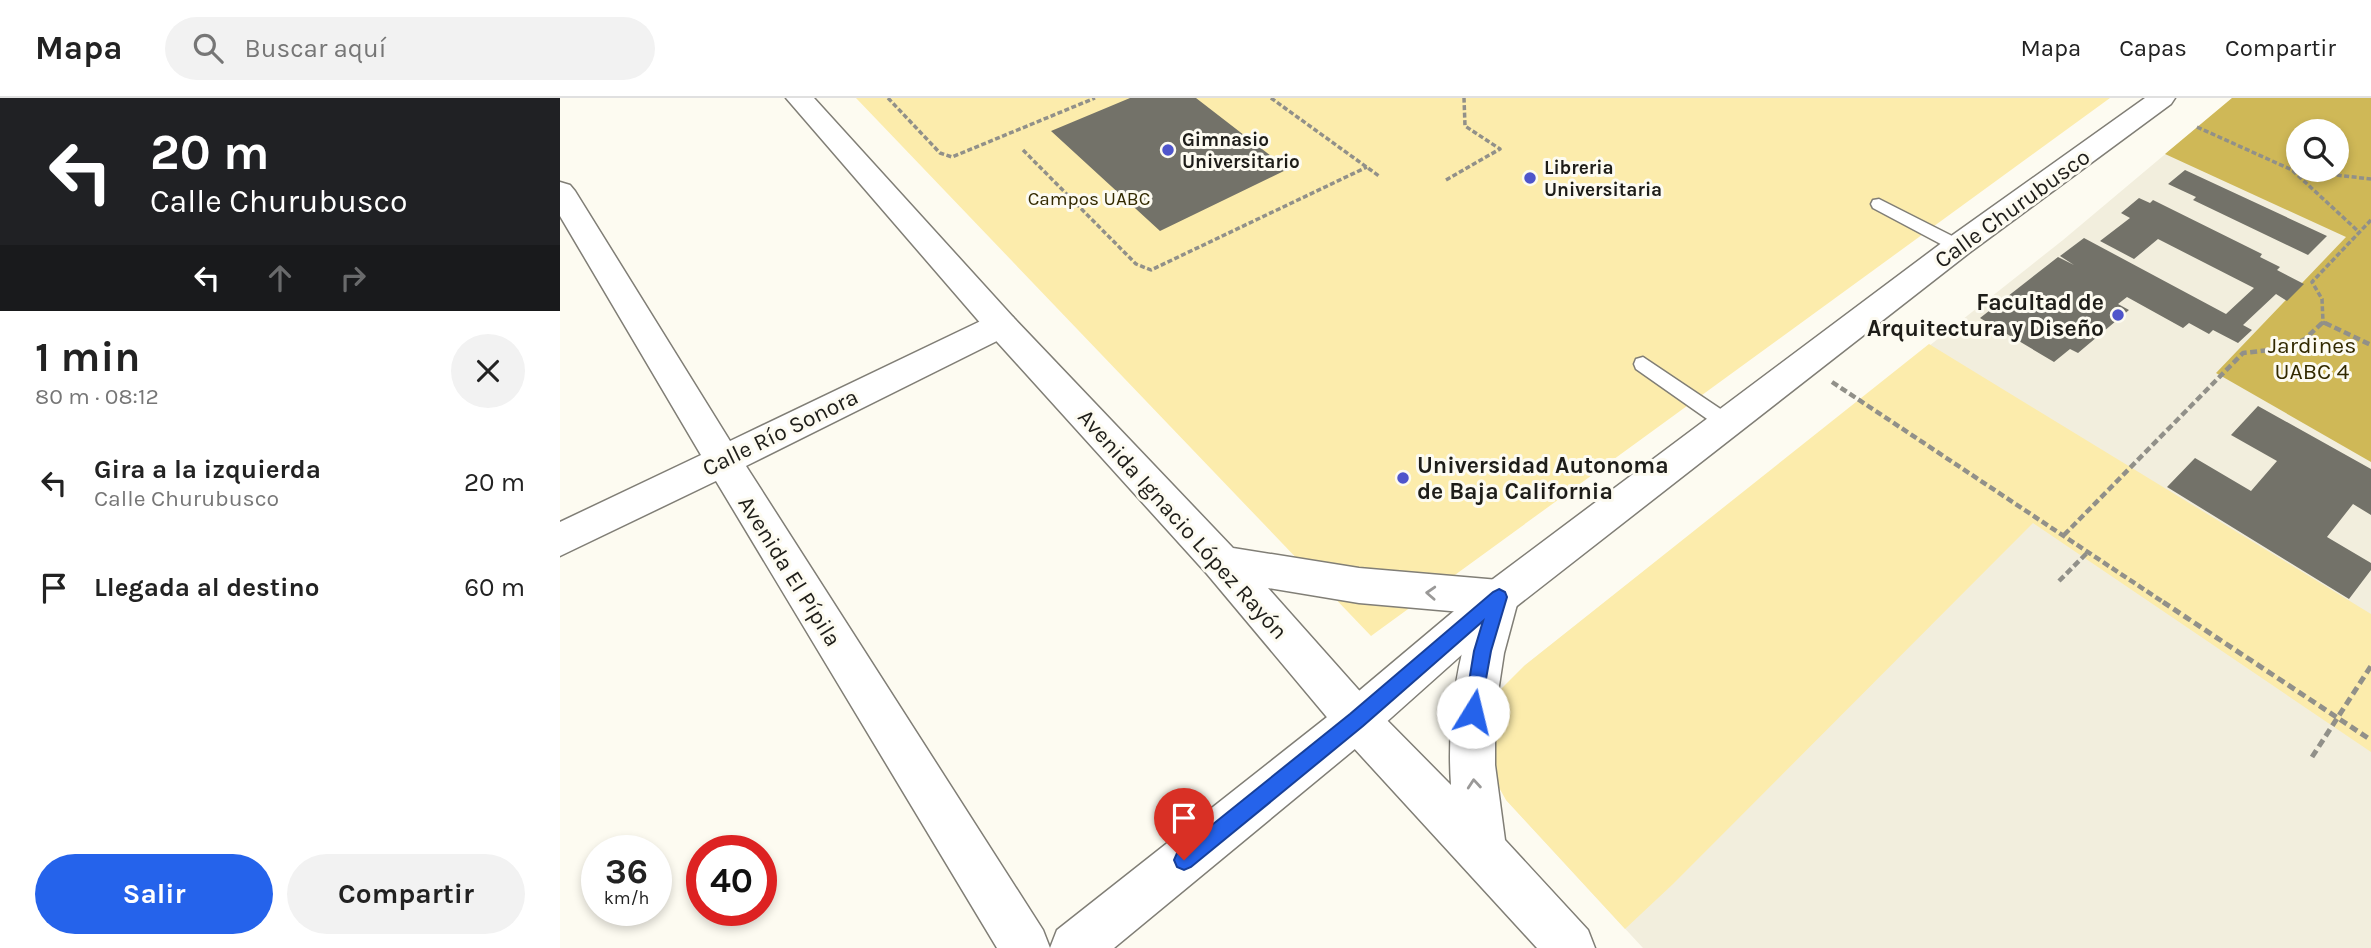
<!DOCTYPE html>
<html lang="es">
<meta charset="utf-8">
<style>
:root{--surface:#fff;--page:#f2f2f2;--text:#222;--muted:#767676;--line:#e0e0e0;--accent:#2563eb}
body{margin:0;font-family:Karla,sans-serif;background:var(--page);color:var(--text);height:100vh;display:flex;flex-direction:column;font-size:26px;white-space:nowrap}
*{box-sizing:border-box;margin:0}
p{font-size:23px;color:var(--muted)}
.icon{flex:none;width:38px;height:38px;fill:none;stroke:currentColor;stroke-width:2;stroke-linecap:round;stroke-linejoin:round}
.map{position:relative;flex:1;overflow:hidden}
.panel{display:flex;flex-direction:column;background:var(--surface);width:560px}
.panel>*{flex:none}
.banner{background:#202124;color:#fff;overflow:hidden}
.controls{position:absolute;left:1726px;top:21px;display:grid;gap:14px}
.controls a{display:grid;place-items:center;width:63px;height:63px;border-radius:50%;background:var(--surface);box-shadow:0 4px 10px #0003;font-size:35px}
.speed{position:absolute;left:21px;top:737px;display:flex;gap:14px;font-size:35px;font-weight:700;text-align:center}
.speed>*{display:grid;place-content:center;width:91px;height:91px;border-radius:50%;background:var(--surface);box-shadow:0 4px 10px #0003;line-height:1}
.speed small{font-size:18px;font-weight:400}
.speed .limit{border:10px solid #d22;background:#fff;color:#111}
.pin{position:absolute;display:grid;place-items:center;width:60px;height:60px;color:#fff;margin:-72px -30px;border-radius:50% 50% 50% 0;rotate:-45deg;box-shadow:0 0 7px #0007}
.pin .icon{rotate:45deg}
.me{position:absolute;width:77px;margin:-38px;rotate:9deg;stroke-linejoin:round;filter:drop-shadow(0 0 5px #0008)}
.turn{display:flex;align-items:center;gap:24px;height:147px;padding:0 35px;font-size:32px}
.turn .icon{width:91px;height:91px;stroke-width:2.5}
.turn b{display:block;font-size:49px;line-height:60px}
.lanes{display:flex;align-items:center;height:66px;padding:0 35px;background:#0003;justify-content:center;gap:35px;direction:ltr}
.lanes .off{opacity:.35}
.round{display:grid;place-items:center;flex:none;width:74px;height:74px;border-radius:37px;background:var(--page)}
.headline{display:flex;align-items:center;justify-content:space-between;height:119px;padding:0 35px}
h1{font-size:42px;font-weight:700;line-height:52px}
.action{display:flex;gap:14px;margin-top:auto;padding:14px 35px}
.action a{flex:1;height:80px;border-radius:42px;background:var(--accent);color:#fff;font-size:28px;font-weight:700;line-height:80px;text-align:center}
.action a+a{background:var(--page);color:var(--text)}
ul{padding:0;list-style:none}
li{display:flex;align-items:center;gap:21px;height:105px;padding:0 35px}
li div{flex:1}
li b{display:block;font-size:26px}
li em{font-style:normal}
header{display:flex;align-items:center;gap:42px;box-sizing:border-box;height:98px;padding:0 35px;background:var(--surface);border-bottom:2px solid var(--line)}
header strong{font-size:33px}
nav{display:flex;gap:38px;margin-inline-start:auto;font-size:24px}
.search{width:490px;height:63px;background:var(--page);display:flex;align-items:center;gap:18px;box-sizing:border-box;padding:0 24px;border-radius:38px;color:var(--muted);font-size:26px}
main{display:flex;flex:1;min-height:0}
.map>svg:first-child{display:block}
</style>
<header>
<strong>Mapa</strong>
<div class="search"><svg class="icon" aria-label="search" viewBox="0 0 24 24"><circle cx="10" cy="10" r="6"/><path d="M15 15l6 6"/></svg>Buscar aquí</div>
<nav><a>Mapa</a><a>Capas</a><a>Compartir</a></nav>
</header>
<main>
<section class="panel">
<div class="banner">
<div class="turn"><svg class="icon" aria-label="left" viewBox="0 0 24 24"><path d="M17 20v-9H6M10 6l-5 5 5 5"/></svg><div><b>20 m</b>Calle Churubusco</div></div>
<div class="lanes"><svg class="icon" aria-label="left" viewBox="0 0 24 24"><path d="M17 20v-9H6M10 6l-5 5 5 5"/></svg><svg class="icon off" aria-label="ahead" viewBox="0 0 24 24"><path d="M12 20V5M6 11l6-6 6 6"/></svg><svg class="icon off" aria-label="right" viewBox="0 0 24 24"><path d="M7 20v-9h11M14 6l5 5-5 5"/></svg></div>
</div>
<div class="headline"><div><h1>1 min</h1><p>80 m · 08:12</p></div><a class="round"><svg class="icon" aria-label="close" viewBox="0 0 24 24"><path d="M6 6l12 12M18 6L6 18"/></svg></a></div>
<ul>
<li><svg class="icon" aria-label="left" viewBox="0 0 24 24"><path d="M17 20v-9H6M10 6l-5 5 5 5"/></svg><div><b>Gira a la izquierda</b><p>Calle Churubusco</p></div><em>20 m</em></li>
<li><svg class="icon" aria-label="arrive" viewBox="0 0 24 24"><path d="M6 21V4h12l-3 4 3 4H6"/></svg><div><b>Llegada al destino</b></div><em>60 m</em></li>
</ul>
<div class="action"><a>Salir</a><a>Compartir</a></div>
</section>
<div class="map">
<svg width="1811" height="850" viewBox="0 0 1811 850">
<rect width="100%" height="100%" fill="#fdfbf1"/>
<!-- built -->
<path fill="#f2eedd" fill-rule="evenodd" d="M1672,0H1811V850H1083L946,702L964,568L1503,142ZM1738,33H1776V72H1738Z"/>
<!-- green -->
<path fill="#fcecac" d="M296,0H1550L811,538Z
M1369,246L1811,516V654L1473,425L1113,786L1065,831L946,702L933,679L928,654L937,595L964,568Z"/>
<!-- forest -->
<path fill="#cfb857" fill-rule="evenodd" d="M1672,0H1811V364L1656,275L1786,139L1605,56ZM1738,33H1776V72H1738Z"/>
<!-- building -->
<path fill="#737269" d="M570,0H636L728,71L600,133L491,33Z
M1625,72L1767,138L1748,157L1633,102L1636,99L1608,86Z
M1579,100L1590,105L1593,102L1702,156L1700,159L1720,169L1717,172L1744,186L1727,203L1716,196L1683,227L1692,232L1678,245L1653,232L1649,236L1629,225L1623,230L1567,199L1558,206L1569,212L1518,255L1510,251L1494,264L1420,220L1498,159L1514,167L1500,158L1524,140L1666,216L1694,190L1598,141L1574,161L1540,143L1570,120L1561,115Z
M1698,308L1811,371V417L1793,406L1767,439L1811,465V472L1789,501L1607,389L1635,360L1691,393L1717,363L1671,337Z"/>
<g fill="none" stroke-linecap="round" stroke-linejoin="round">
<defs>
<path id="service" d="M1319,101L1404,144L1406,148L1404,152H1392L1313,110L1311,106L1313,102Z
M1083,259L1174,320L1177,325L1174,330L1167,332L1160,330L1076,271L1074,266L1076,261Z"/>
<path id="minor" d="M1585,0H1615L1611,6L1409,155L953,511L813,636L554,850H437L156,383L0,458V424L141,357L0,118V84L10,87L15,93L170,343L429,219L441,216L453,219L457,227L453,235L186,368L483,832L490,850L497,832L781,608L925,487L1387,141Z"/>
<path id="tertiary" d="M226,0H254L453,219L673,450L799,470L939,482L953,487L959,499L944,555L935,614V667L945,742L1028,832L1035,850H977L781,636L647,476L429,235ZM708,490L799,505L913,515C895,572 887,627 891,687L813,608Z"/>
</defs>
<!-- service casing -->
<use href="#service" stroke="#807e76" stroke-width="3"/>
<!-- minor casing -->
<use href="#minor" stroke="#807e76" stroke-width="3"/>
<!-- tertiary casing -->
<use href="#tertiary" stroke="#807e76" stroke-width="3"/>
<!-- path-far2 -->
<path stroke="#919089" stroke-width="3.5" stroke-dasharray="5 2.5" stroke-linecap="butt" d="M328,0L380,55L392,59L535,0
M711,0L819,78
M1637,29L1732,72L1799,134
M463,52L576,166L591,172L807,69
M1732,72L1811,81
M886,82L940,51L905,28L904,0
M1763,224L1769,227
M1760,227L1763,224L1762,201L1752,184L1811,122"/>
<!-- path-far1 -->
<path stroke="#919089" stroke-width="4.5" stroke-dasharray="7 3.5" stroke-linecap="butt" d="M1765,225L1811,247
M1272,284L1606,506
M1504,437L1683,255L1727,250L1745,241L1762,225
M1499,483L1528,454"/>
<!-- path -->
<path stroke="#919089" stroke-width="5" stroke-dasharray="8 4.5" stroke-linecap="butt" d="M1603,504L1811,642
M1752,659L1811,568"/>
<!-- service -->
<use href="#service" fill="#fff" fill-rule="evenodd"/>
<!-- minor -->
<use href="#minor" fill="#fff" fill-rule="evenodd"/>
<!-- tertiary -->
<use href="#tertiary" fill="#fff" fill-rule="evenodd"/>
</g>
<!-- one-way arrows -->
<defs><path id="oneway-chevron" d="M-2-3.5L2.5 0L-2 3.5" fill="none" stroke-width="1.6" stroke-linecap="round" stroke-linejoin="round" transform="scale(1.75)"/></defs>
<g stroke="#9a9998">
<use href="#oneway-chevron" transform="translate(871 495) rotate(-177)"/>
<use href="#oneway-chevron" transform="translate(914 686) rotate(-95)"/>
</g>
<!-- route -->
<path fill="#2563eb" stroke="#184099" stroke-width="2" d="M939,491L945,494L947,499L931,553L919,620L913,623L906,620L904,614L914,553L923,523L803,628L631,769L624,772L617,769L614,762L617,755L790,616L933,494Z"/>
<!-- markers -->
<g fill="#4f55cb" stroke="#fdfbf1" stroke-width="2.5">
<circle cx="608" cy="52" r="7"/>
<circle cx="970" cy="80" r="7"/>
<circle cx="1558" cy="217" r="7"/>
<circle cx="843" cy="380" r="7"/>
</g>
<g text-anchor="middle" stroke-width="6" stroke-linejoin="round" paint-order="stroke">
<!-- far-poi labels -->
<g font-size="19" font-weight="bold" fill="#1e1d19" stroke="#fdfbf1" text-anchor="start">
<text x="622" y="48">Gimnasio<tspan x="622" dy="22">Universitario</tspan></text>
<text x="984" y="76">Libreria<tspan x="984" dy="22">Universitaria</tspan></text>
</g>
<!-- far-park labels -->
<g font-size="19" fill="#332a00" stroke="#fdfbf1">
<text x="529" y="107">Campos UABC</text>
</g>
<!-- street labels -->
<g font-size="23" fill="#1e1d19" stroke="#fdfbf1">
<text transform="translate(1452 110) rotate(-36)" y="8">Calle Churubusco</text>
<text transform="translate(220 334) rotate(-26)" y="8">Calle Río Sonora</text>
<text transform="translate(623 426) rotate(48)" y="8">Avenida Ignacio López Rayón</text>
<text transform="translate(230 473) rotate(58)" y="8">Avenida El Pípila</text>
</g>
<!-- poi labels -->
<g font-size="23" font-weight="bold" fill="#1e1d19" stroke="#fdfbf1" text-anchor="end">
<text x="1544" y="212">Facultad de<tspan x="1544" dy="26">Arquitectura y Diseño</tspan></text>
<text x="857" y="375" text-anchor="start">Universidad Autonoma<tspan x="857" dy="26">de Baja California</tspan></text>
</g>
<!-- park labels -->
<g font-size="23" fill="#332a00" stroke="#fdfbf1">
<text x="1752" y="255">Jardines<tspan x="1752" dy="26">UABC 4</tspan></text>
</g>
</g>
</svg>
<div class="controls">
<a><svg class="icon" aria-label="search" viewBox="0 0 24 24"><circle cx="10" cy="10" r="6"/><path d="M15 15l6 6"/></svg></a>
</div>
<div class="speed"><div>36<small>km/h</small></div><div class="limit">40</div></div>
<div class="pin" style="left:624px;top:762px;background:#d93025"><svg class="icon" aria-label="arrive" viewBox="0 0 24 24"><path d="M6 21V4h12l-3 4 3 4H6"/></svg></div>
<svg class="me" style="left:913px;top:614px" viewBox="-20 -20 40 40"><circle r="19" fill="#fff"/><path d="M0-13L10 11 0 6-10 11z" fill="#2563eb"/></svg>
</div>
</main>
